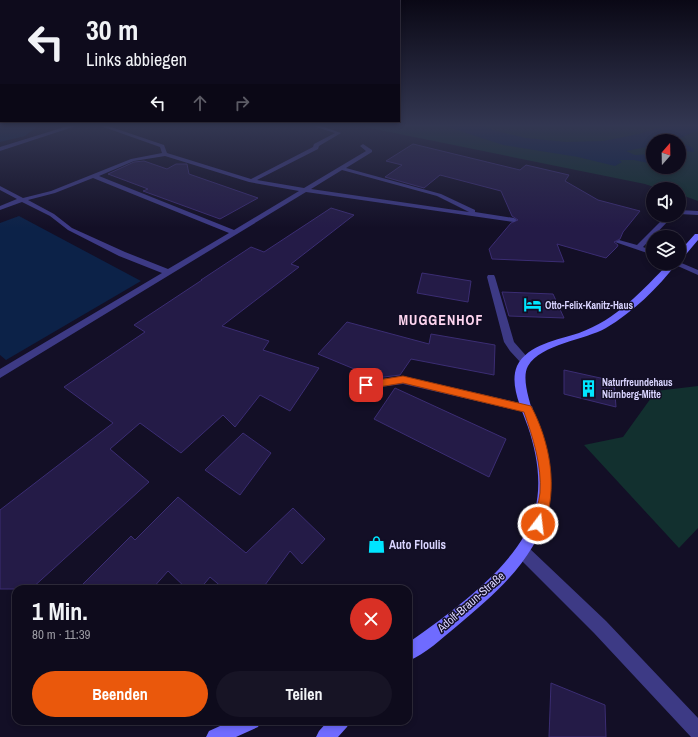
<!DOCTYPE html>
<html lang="de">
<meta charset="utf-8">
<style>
:root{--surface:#0e0b1c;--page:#171425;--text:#f1f3f6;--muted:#9b9ba3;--line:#2e2b3b;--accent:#ea580c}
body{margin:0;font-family:"Archivo Narrow",sans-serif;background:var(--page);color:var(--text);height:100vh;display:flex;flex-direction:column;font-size:15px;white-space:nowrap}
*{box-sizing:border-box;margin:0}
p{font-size:13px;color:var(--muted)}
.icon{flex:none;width:22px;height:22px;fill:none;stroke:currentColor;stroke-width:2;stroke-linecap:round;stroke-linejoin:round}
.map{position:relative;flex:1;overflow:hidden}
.details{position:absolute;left:12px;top:585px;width:400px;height:140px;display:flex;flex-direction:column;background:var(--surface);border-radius:12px;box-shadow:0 2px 6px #0003,0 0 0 1px var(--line)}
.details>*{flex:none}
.banner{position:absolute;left:0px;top:0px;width:400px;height:122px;box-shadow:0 2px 6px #0003,0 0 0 1px var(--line);background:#0e0b1c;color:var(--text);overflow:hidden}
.needle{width:26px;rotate:20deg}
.fabs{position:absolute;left:646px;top:134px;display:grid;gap:8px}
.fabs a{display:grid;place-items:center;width:40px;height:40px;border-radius:50%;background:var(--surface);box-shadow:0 2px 6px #0003,0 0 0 1px var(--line);font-size:20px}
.pin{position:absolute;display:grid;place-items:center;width:34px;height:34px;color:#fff;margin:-17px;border-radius:8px;box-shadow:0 2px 6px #0006}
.me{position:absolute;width:44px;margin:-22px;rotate:15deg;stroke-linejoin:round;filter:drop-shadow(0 0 3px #0008)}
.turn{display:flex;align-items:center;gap:14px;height:84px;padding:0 20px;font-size:18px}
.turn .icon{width:52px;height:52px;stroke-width:2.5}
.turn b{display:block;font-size:28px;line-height:34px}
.lanes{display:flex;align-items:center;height:38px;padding:0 20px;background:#0003;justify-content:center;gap:20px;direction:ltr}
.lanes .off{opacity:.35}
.round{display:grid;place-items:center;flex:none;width:42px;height:42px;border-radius:21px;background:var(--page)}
.headline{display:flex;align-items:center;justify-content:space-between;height:68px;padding:0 20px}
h1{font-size:24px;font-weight:700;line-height:30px}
.action{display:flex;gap:8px;margin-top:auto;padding:8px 20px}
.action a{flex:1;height:46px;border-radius:24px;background:var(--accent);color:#fff;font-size:16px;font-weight:700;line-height:46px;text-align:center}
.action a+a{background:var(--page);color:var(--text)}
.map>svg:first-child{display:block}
</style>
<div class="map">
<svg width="698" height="737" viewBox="0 0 698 737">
<rect width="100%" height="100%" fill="#130f26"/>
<!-- green -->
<path fill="#12302f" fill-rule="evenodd" d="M355,125H698V201L679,194V189H660L645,184ZM653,141H679V167H653Z
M698,386V528L679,548L584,445L623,437L656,391Z"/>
<!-- water -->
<path fill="#0c2248" d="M0,125H37L38,126L25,136L0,142Z
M442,125H481L496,131L526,138L566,142L603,141L639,134L667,125H698V130L676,140L693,148L694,152L686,151L679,155V141H653V146L626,151L635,155L653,154V164L634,160H619L622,162L615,166L578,157L503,145Z
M19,216L141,281L6,360L0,355V223Z"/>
<!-- building -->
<path fill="#241b47" stroke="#3b2d73" d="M413,144L520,170L526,165L569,175L565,181L598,200L640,211L623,232L620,239L614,242L618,245L617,247L606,258L557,244L564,262L492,259L489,249L511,223L518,220L512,216L501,191L440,175L424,188L385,177L402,165L386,161Z
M144,161L167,169L176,164H187L189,174L258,198L220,219L143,191L148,189L108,174L134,162Z
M331,208L354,215L291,264L299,267L222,326L269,341L263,350L319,368L290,411L260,395L235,427L223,415L181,453L140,423L110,449L149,482L31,589H0V510L113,423L64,387L145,332L134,325L202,280H201L251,247L264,252Z
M422,273L471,281L468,302L417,293Z
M502,292L553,294L564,318L509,316Z
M347,322L429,344L431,334L495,345L494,375L411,359L400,375L376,378L318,354Z
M564,370L614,381L616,407L564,394Z
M395,388L506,439L489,477L374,419Z
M243,433L271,453L240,495L205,470Z
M178,497L246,553L293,508L325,539L302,564L290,551L262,589H224L210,577L200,589H187L168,571L152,589H78L131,536L135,540Z
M551,683L605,705L606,737H549Z"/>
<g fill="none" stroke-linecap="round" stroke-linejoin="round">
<!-- lane -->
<path fill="#3d3a85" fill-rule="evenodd" d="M71,125H79L0,151V147Z
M98,125H105L164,145L167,153L251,179L313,147L314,144L335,133L310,125H318L341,133L319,146L318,149L257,180L304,188L366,151L360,146L363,144L372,150V152L346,168L441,194L475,210V212L514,218L517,220L514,222L306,192L0,378V369L162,273L119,256L68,230L50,216L22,202L0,210V206L17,199L0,190V186L23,198L51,191L131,159L162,153L160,147ZM165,156L249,182L299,191L234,230L99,176L134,161ZM342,170L437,196L469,212L311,189ZM93,178L229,233L168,269L125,252L72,228L54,214L28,200L55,193Z
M679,210L698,211V215L679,214Z
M667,215H674L643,247L653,251V255L615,242L619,240L637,245Z
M679,262L698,270V275L671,263Z
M403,376L528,405L532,406L533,409L532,412L528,413L403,384L366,389L362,388L361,385L362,382L366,381Z"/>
<!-- street -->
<path fill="#3d3a85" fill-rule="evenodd" d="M488,275H494L495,277L514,342L528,358L530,361L528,364H522L510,351L504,342L487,277Z
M523,545L528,547L606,621L698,718V737H691L594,633L518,557L516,552L518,547Z"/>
<!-- secondary -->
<path fill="#6f6bff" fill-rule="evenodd" d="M695,234H698V240L682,259H679V252Z
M669,263H677C658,288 633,312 606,328C585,340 541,344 528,366C517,385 545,438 549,461C560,537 510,582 457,626C442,638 426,654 408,661V643C450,613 522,563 535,510C542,483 537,454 528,427C522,409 509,385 517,366C528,344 558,340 579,333C616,320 643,290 669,263Z
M231,721H261L258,727L236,737H206L209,731Z
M328,721H350L347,727L338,737H316L319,731Z"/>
</g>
<!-- sky -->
<linearGradient id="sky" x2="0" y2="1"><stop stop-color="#0a0815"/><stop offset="0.55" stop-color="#333752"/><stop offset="1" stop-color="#333752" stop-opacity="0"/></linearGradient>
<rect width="698" height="228" fill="url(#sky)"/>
<!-- route -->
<path fill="#ea580c" stroke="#983908" d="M403,376L531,406C550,442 559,489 543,528L538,530L534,528L532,524C535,514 539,503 540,493C542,465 533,438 524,412L403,383L366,389L361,385L366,382Z"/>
<!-- icons -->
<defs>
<symbol id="hotel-bare" viewBox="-9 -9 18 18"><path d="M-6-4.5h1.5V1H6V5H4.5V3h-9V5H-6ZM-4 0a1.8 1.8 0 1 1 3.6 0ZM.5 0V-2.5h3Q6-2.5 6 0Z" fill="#00e5ff" stroke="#130f26" stroke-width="2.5" paint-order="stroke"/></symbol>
<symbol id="building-bare" viewBox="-9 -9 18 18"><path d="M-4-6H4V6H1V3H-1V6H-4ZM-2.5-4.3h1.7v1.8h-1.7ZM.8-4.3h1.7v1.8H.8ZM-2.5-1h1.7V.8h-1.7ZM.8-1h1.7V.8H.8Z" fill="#00e5ff" stroke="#130f26" stroke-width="2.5" paint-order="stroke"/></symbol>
<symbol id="shop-bare" viewBox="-9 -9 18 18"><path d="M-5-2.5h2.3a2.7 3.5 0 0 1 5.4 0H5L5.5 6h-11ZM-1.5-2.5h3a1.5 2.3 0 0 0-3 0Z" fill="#00e5ff" stroke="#130f26" stroke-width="2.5" paint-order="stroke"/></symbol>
</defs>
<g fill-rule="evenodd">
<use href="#hotel-bare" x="520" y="292" width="25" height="25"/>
<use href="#building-bare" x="576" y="376" width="25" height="25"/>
<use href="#shop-bare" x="364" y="532" width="25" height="25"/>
</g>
<g text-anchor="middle" stroke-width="3" stroke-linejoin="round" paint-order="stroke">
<!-- poi labels -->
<g font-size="10" font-weight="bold" fill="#d9d4ff" stroke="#130f26" text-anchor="start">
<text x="545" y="309">Otto-Felix-Kanitz-Haus</text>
<text x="602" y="386">Naturfreundehaus<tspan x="602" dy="12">Nürnberg-Mitte</tspan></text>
</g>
<!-- near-poi labels -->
<g font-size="12" font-weight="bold" fill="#d9d4ff" stroke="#130f26" text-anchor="start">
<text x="389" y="549">Auto Floulis</text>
</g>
<!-- near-street labels -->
<g font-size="12" fill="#d9d4ff" stroke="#130f26">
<text transform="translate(471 602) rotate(-41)" y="4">Adolf-Braun-Straße</text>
</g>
<!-- district labels -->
<g font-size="14" font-weight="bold" letter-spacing="1" fill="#ffd6f0" stroke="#130f26">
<text x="441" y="325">MUGGENHOF</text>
</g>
</g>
</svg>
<div class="fabs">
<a><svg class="needle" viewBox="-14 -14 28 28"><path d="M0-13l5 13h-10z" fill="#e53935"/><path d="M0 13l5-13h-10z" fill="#9b9ba3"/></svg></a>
<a><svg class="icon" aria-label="sound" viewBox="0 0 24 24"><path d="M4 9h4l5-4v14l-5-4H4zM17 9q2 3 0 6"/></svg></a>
<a><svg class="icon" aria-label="layers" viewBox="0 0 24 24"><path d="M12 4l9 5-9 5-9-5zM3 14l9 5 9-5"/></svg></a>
</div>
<div class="pin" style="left:366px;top:385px;background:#d93025"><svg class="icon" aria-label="arrive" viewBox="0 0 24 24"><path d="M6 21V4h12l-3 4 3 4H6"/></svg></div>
<svg class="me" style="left:538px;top:524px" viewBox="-20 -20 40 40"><circle r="17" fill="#ea580c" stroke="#fff" stroke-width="3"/><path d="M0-11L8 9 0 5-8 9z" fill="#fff"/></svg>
<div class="banner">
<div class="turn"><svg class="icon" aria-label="left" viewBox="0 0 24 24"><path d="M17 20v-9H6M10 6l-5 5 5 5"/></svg><div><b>30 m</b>Links abbiegen</div></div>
<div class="lanes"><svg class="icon" aria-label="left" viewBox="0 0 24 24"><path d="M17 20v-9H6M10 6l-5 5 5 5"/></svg><svg class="icon off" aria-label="ahead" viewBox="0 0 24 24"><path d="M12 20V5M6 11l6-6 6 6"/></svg><svg class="icon off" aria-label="right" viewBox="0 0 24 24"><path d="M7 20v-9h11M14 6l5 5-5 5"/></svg></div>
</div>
<section class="details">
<div class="headline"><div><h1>1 Min.</h1><p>80 m · 11:39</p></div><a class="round" style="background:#d93025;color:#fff"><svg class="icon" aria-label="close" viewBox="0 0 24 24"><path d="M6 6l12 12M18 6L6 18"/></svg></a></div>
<div class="action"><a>Beenden</a><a>Teilen</a></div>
</section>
</div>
